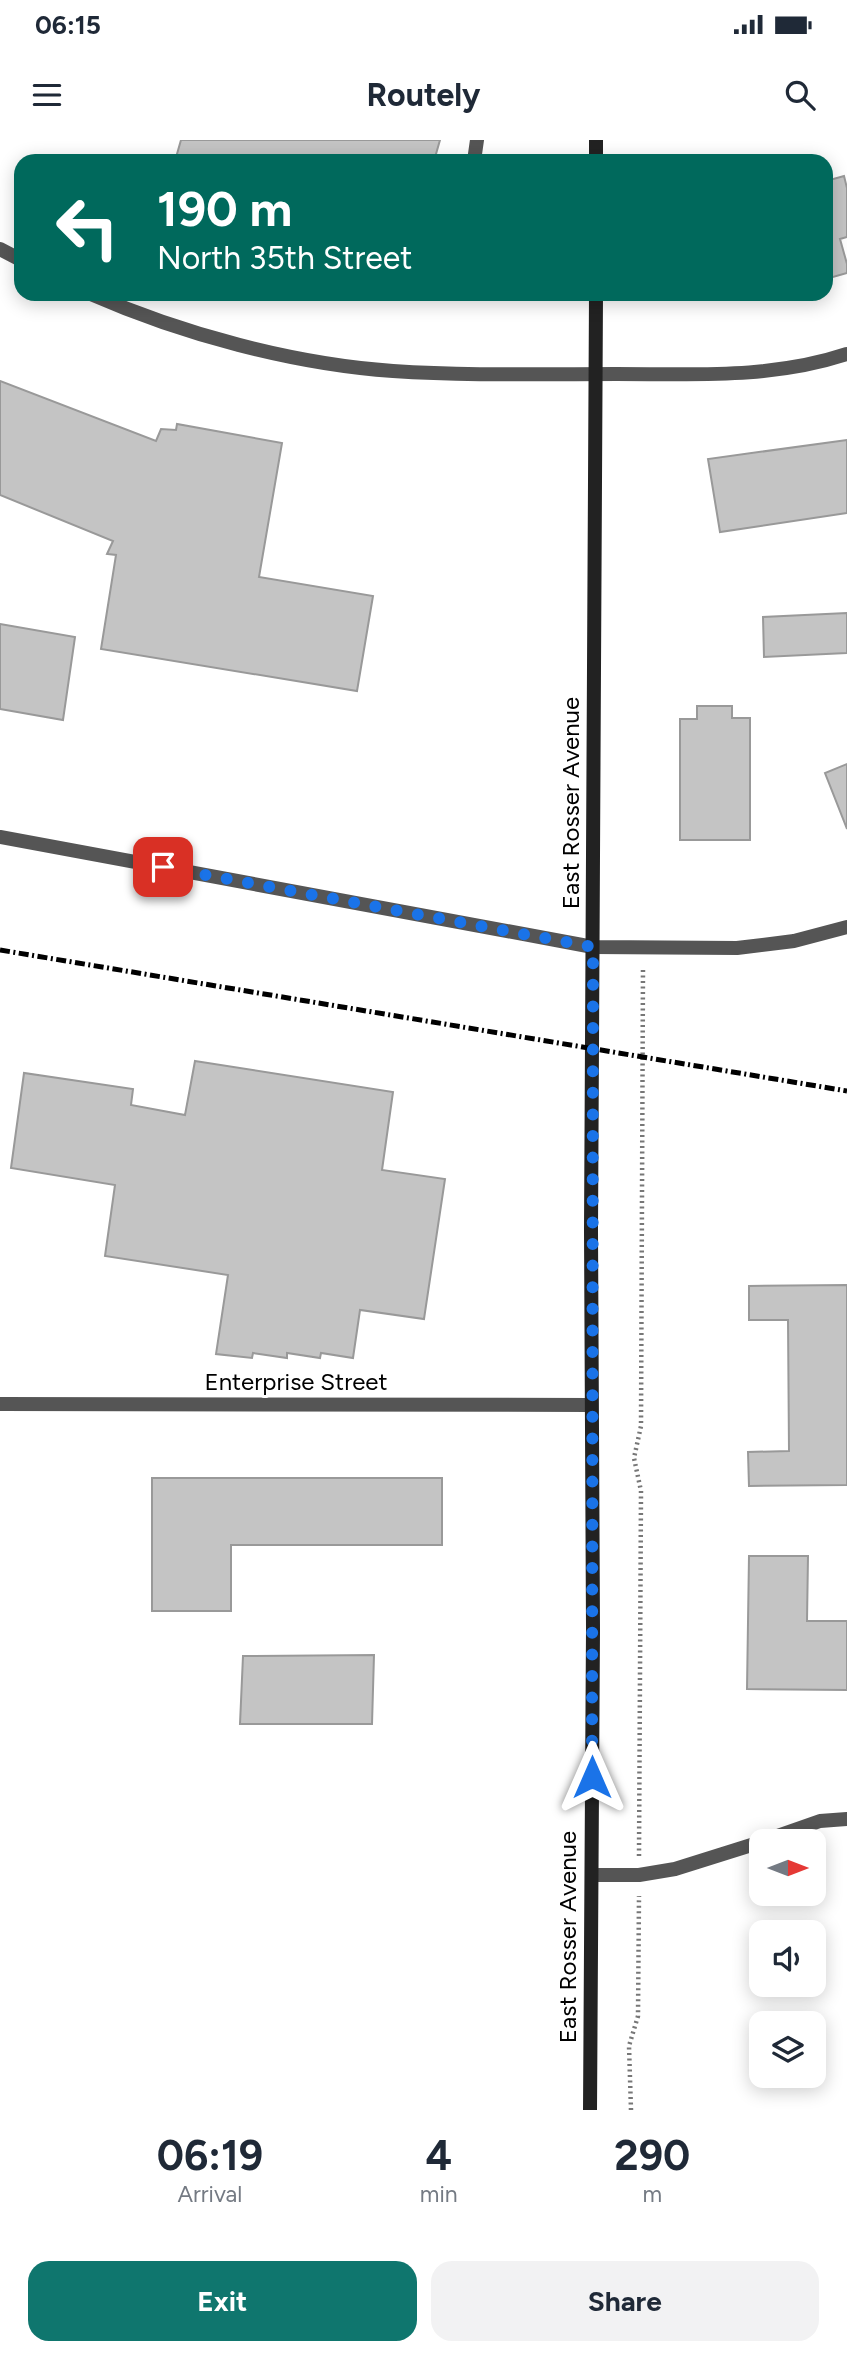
<!DOCTYPE html>
<style>
:root{--surface:#fff;--page:#f2f2f3;--text:#1f2937;--muted:#747a83;--accent:#0f766e}
body{margin:0;font-family:Figtree,sans-serif;background:var(--page);color:var(--text);height:100vh;display:flex;flex-direction:column;font-size:26px;white-space:nowrap}
*{box-sizing:border-box;margin:0}
p{font-size:23px;color:var(--muted)}
.icon{flex:none;width:38px;height:38px;fill:none;stroke:currentColor;stroke-width:2;stroke-linecap:round;stroke-linejoin:round}
.map{position:relative;height:1970px;overflow:hidden}
.side{display:flex;flex-direction:column;background:var(--surface);flex:1}
.side>*{flex:none}
.top-card{position:absolute;left:14px;top:14px;width:819px;height:147px;border-radius:21px;box-shadow:0 4px 18px #0003;background:#00695c;color:#fff;overflow:hidden}
.needle{width:46px;rotate:90deg}
.buttons{position:absolute;left:749px;top:1689px;display:grid;gap:14px}
.buttons a{display:grid;place-items:center;width:77px;height:77px;border-radius:14px;background:var(--surface);box-shadow:0 4px 18px #0003;font-size:35px}
.pin{position:absolute;display:grid;place-items:center;width:60px;height:60px;color:#fff;margin:-30px;border-radius:14px;box-shadow:0 4px 10px #0006}
.me{position:absolute;width:77px;margin:-38px;rotate:0deg;stroke-linejoin:round;filter:drop-shadow(0 0 5px #0008)}
.turn{display:flex;align-items:center;gap:24px;height:147px;padding:0 28px;font-size:32px}
.turn .icon{width:91px;height:91px;stroke-width:2.5}
.turn b{display:block;font-size:49px;line-height:60px}
.eta{display:flex;justify-content:space-evenly;align-items:center;height:119px;text-align:center}
.eta b{font-size:42px;font-weight:700;line-height:49px}
.action{display:flex;gap:14px;margin-top:auto;padding:14px 28px}
.action a{flex:1;height:80px;border-radius:21px;background:var(--accent);color:#fff;font-size:28px;font-weight:700;line-height:80px;text-align:center}
.action a+a{background:var(--page);color:var(--text)}
.status{display:flex;justify-content:space-between;align-items:center;height:49px;padding:0 35px;background:var(--surface);direction:ltr}
.status svg{height:19px;fill:currentColor}
header{display:flex;justify-content:space-between;align-items:center;height:91px;padding:0 28px;background:var(--surface);font-size:32px;font-weight:700}
.map>svg:first-child{display:block}
</style>
<div class="status"><b>06:15</b><svg viewBox="0 0 49 12"><path d="M0 12V9h3v3zM5 12V6h3v6zM10 12V3h3v9zM15 12V0h3v12zM26 1h20v11H26zM47 4h2v5h-2z"/></svg></div>
<header><svg class="icon" aria-label="menu" viewBox="0 0 24 24"><path d="M4 6h16M4 12h16M4 18h16"/></svg>Routely<svg class="icon" aria-label="search" viewBox="0 0 24 24"><circle cx="10" cy="10" r="6"/><path d="M15 15l6 6"/></svg></header>
<div class="map">
<svg width="847" height="1970" viewBox="0 0 847 1970">
<rect width="100%" height="100%" fill="#fff"/>
<!-- building -->
<path fill="#c4c4c4" stroke="#999" stroke-width="2" d="M181,0H440L434,21H175Z
M844,36L847,48V97L840,99L847,124V133L826,139V41Z
M680,154H758V158H680Z
M0,241L156,301L161,289L176,290L177,284L282,303L259,437L373,456L357,551L101,509L116,415L107,414L113,401L0,355Z
M847,300V373L720,392L708,319Z
M847,473V513L764,517L763,477Z
M0,484L75,497L63,580L0,569Z
M697,566H732V578H750V700H680V579H697Z
M847,624V689L825,633Z
M195,921L393,952L382,1030L445,1039L424,1179L360,1170L353,1218L321,1213L320,1218L287,1213V1218L253,1213L252,1218L216,1214L228,1135L105,1116L115,1045L11,1028L24,933L133,949L131,965L185,975Z
M847,1145V1345L749,1346L748,1312L789,1311L788,1180H749V1146Z
M152,1338H442V1405H231V1471H152Z
M749,1416H808L807,1481H847V1550L747,1549Z
M374,1515L372,1584H240L243,1516Z"/>
<g fill="none" stroke-linecap="round" stroke-linejoin="round">
<!-- path -->
<path stroke="#777" stroke-width="4.5" stroke-dasharray="2 3.5" stroke-linecap="butt" d="M639,1716L641,1351L634,1318L641,1286L643,827
M631,1970L629,1906L638,1876L639,1756"/>
<!-- lane -->
<path stroke="#555" stroke-width="14" d="M474,21L477,0
M763,1701L820,1681L847,1679
M592,1735H639L675,1729L761,1702"/>
<!-- street -->
<path stroke="#555" stroke-width="14" d="M0,109L21,120
M91,154C182,194 293,224 393,231C467,236 542,234 616,234C694,234 772,239 847,214
M0,697L593,807L737,808L794,801L847,787
M0,1264L591,1265"/>
<!-- secondary -->
<path stroke="#222" stroke-width="14" d="M596,21V0
M590,1970L593,1489L591,1091L596,154"/>
<!-- rail -->
<path stroke="#000" stroke-width="5" stroke-dasharray="10 3.5 2 3.5" stroke-linecap="butt" d="M0,810L847,951"/>
</g>
<g fill="none" stroke-linecap="round" stroke-linejoin="round">
<!-- route -->
<path stroke="#1a73e8" stroke-width="12" stroke-dasharray="0 21.6" d="M163,727L593,807L592,1637"/>
</g>
<g text-anchor="middle" stroke-width="6" stroke-linejoin="round" paint-order="stroke">
<!-- street labels -->
<g font-size="24" fill="#000" stroke="#fff">
<text transform="translate(571 663) rotate(-90)" y="8">East Rosser Avenue</text>
<text x="296" y="1250">Enterprise Street</text>
<text transform="translate(568 1797) rotate(-90)" y="8">East Rosser Avenue</text>
</g>
</g>
</svg>
<div class="buttons">
<a><svg class="needle" viewBox="-14 -14 28 28"><path d="M0-13l5 13h-10z" fill="#e53935"/><path d="M0 13l5-13h-10z" fill="#747a83"/></svg></a>
<a><svg class="icon" aria-label="sound" viewBox="0 0 24 24"><path d="M4 9h4l5-4v14l-5-4H4zM17 9q2 3 0 6"/></svg></a>
<a><svg class="icon" aria-label="layers" viewBox="0 0 24 24"><path d="M12 4l9 5-9 5-9-5zM3 14l9 5 9-5"/></svg></a>
</div>
<div class="pin" style="left:163px;top:727px;background:#d93025"><svg class="icon" aria-label="arrive" viewBox="0 0 24 24"><path d="M6 21V4h12l-3 4 3 4H6"/></svg></div>
<svg class="me" style="left:592px;top:1637px" viewBox="-20 -20 40 40"><path d="M0-17L14 15 0 8-14 15z" fill="#1a73e8" stroke="#fff" stroke-width="4"/></svg>
<div class="top-card">
<div class="turn"><svg class="icon" aria-label="left" viewBox="0 0 24 24"><path d="M17 20v-9H6M10 6l-5 5 5 5"/></svg><div><b>190 m</b>North 35th Street</div></div>
</div>
</div>
<section class="side">
<div class="eta">
<div><b>06:19</b><p>Arrival</p></div>
<div><b>4</b><p>min</p></div>
<div><b>290</b><p>m</p></div>
</div>
<div class="action"><a>Exit</a><a>Share</a></div>
</section>
